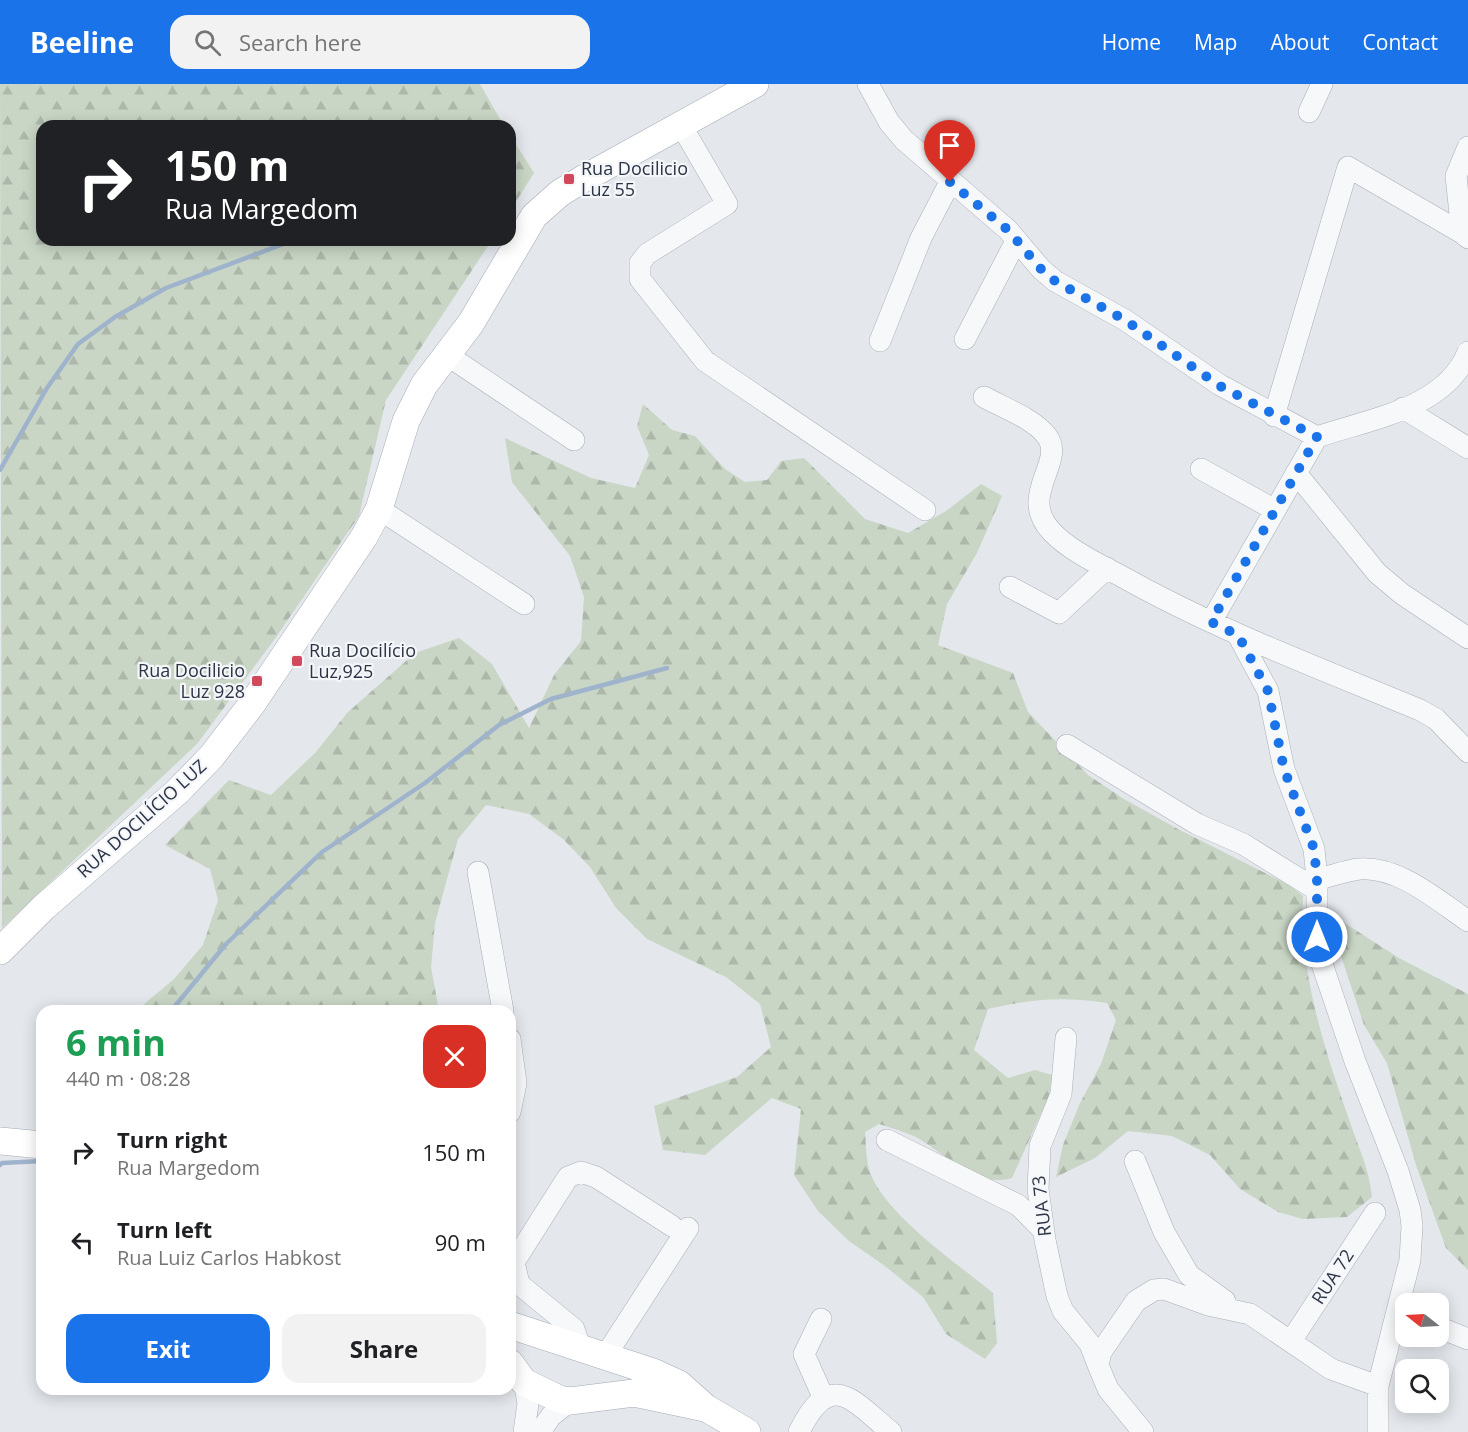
<!DOCTYPE html>
<meta charset="utf-8">
<style>
:root{--surface:#fff;--page:#f2f2f2;--text:#202124;--muted:#757577;--accent:#1a73e8}
body{margin:0;font-family:"Open Sans",sans-serif;background:var(--page);color:var(--text);height:100vh;display:flex;flex-direction:column;font-size:22px;white-space:nowrap}
*{box-sizing:border-box;margin:0}
p{font-size:20px;color:var(--muted)}
.icon{flex:none;width:33px;height:33px;fill:none;stroke:currentColor;stroke-width:2;stroke-linecap:round;stroke-linejoin:round}
.map{position:relative;flex:1;overflow:hidden}
.panel{position:absolute;left:36px;top:921px;width:480px;height:390px;display:flex;flex-direction:column;background:var(--surface);border-radius:18px;box-shadow:0 3px 15px #0003}
.panel>*{flex:none}
.top-card{position:absolute;left:36px;top:36px;width:480px;height:126px;border-radius:18px;box-shadow:0 3px 15px #0003;background:#202124;color:#fff;overflow:hidden}
.needle{width:39px;rotate:288deg}
.fabs{position:absolute;left:1395px;top:1209px;display:grid;gap:12px}
.fabs a{display:grid;place-items:center;width:54px;height:54px;border-radius:12px;background:var(--surface);box-shadow:0 3px 15px #0003;font-size:30px}
.pin{position:absolute;display:grid;place-items:center;width:51px;height:51px;color:#fff;margin:-62px -26px;border-radius:50% 50% 50% 0;rotate:-45deg;box-shadow:0 0 6px #0007}
.pin .icon{rotate:45deg}
.me{position:absolute;width:66px;margin:-33px;rotate:0deg;stroke-linejoin:round;filter:drop-shadow(0 0 4px #0008)}
.turn{display:flex;align-items:center;gap:21px;height:126px;padding:0 30px;font-size:27px}
.turn .icon{width:78px;height:78px;stroke-width:2.5}
.turn b{display:block;font-size:42px;line-height:51px}
.round{display:grid;place-items:center;flex:none;width:63px;height:63px;border-radius:18px;background:var(--page)}
.overview{display:flex;align-items:center;justify-content:space-between;height:102px;padding:0 30px}
h1{font-size:36px;font-weight:700;line-height:45px;color:#1e9e55}
.cta{display:flex;gap:12px;margin-top:auto;padding:12px 30px}
.cta a{flex:1;height:69px;border-radius:18px;background:var(--accent);color:#fff;font-size:24px;font-weight:700;line-height:69px;text-align:center}
.cta a+a{background:var(--page);color:var(--text)}
ul{padding:0;list-style:none}
li{display:flex;align-items:center;gap:18px;height:90px;padding:0 30px}
li div{flex:1}
li b{display:block;font-size:22px}
li em{font-style:normal}
header{display:flex;align-items:center;gap:36px;box-sizing:border-box;height:84px;padding:0 30px;background:var(--accent);color:#fff}
header strong{font-size:28px}
nav{display:flex;gap:33px;margin-inline-start:auto;font-size:21px}
.search{width:420px;height:54px;background:var(--page);display:flex;align-items:center;gap:15px;box-sizing:border-box;padding:0 21px;border-radius:18px;color:var(--muted);font-size:22px}
.map>svg:first-child{display:block}
</style>
<header>
<strong>Beeline</strong>
<div class="search"><svg class="icon" aria-label="search" viewBox="0 0 24 24"><circle cx="10" cy="10" r="6"/><path d="M15 15l6 6"/></svg>Search here</div>
<nav><a>Home</a><a>Map</a><a>About</a><a>Contact</a></nav>
</header>
<div class="map">
<svg width="1468" height="1348" viewBox="0 0 1468 1348">
<defs>
<pattern id="forest-firs" width="22" height="20" patternUnits="userSpaceOnUse" patternTransform="scale(1.5)"><rect width="22" height="20" fill="#c9d6c5"/><path d="M5 1l3.5 6h-7zM16 11l3.5 6h-7z" fill="#adb8ab"/></pattern>
</defs>
<rect width="100%" height="100%" fill="#e4e7ec"/>
<!-- forest -->
<path fill="url(#forest-firs)" d="M0,0H480L504,42H42V156H492L386,316L359,432L274,556L197,660L2,844Z
M510,51L534,89L510,127Z
M643,320L672,346L695,352L725,385L745,398L767,396L781,377L804,374L865,435L908,449L946,427L981,400L1002,412L977,469L947,520L938,561L1013,589L1028,628L1088,691L1124,715L1176,744L1289,801L1303,812C1299,892 1326,969 1352,1044C1361,1070 1369,1085 1372,1113L1347,1133L1303,1135L1278,1128L1240,1105L1210,1071L1172,1052L1128,1047L1095,1074L1056,1093L1063,1061L1080,1019L1101,980L1116,936L1107,919C1063,912 1031,915 988,925L974,966L1008,994L1035,986L1052,991L1049,1012L1012,1094C978,1104 951,1075 924,1058C911,1049 894,1045 879,1040L865,1048C866,1060 866,1074 869,1085C881,1128 958,1180 993,1209L997,1259L985,1275L946,1250L923,1213L885,1182L849,1157L818,1127L794,1091L801,1025L772,1014L705,1071L663,1066L654,1022L737,993L771,963L760,920L726,893L647,855L616,824L590,783L563,755L529,730L486,721L458,755L435,839L431,883L439,927H136L174,895L203,861L218,816L210,785L165,761L229,696L271,711L316,668L347,629L415,569L459,554L492,580L529,644L554,591L581,557L584,513L570,472L512,398L505,354L591,394L635,404L649,371L637,342Z
M1343,838L1399,874L1468,910V1186L1446,1164L1416,1081L1387,979L1364,941L1336,857Z"/>
<g fill="none" stroke-linecap="round" stroke-linejoin="round">
<!-- stream -->
<path stroke="#9fb4cc" stroke-width="4.5" d="M0,386L47,304L78,260L115,233L166,204L294,156
M171,927L226,860L322,768L425,699L499,641L551,615L667,584
M0,1081L2,1079L42,1077"/>
<defs>
<path id="minor" d="M868,0L889,38L904,56L1008,146L1041,185L1055,197L1125,236L1220,301L1317,353C1369,335 1445,325 1468,268
M1309,28L1322,0
M681,41L727,120L647,170L640,179V195L705,277L925,426
M1468,63L1456,92L1462,149L1468,154
M965,255L1016,157
M880,257L921,154L950,98
M447,271L574,356
M984,313C1004,324 1032,334 1046,351C1068,377 1016,411 1052,448C1070,467 1099,480 1121,492C1217,546 1319,584 1420,626L1436,635L1468,668
M1403,324L1468,364
M1274,332L1348,83L1462,149
M1201,385L1275,426
M1296,389L1377,489L1402,510L1468,554
M379,425L524,520
M1010,503L1059,529L1107,484
M1211,538L1317,353
M1238,551L1268,607L1284,685L1314,765L1317,795V853L1322,880L1355,977L1398,1087L1410,1126L1412,1142L1410,1176L1378,1302V1348
M1067,661L1197,740L1243,760L1317,806
M478,788L503,927
M1317,795C1331,792 1345,787 1359,785C1399,782 1437,816 1468,837
M1066,954L1061,1010L1040,1062L1038,1105L1045,1156L1057,1212L1063,1227L1090,1260L1098,1281
M510,955L516,999L510,1028
M887,1056L1018,1121L1043,1146
M1135,1077L1164,1148L1189,1191L1225,1217
M821,1235L804,1270L824,1315
M1438,1243L1468,1255
M1291,1257L1375,1129
M580,1263L574,1245L519,1200L514,1178L568,1093L581,1088L596,1093L672,1142
M606,1271L688,1144
M524,1298L528,1319L524,1348
M540,1348L551,1332L570,1317
M799,1348C831,1283 853,1317 891,1348
M1143,1348L1108,1305L1098,1281L1101,1268L1136,1217L1154,1206L1164,1205L1208,1221L1250,1230L1331,1285L1378,1302"/>
<path id="major" d="M0,867L44,823L177,708L211,673L252,620L364,453L379,425L406,337L424,301L471,239L534,132L560,109L583,95L755,0
M0,1057L42,1061
M510,1241L653,1288L679,1300L706,1324L747,1348
M510,1279L524,1298L559,1315L570,1317L634,1309L705,1324"/>
</defs>
<!-- minor casing -->
<use href="#minor" stroke="#a9aeb7" stroke-width="22"/>
<!-- major casing -->
<use href="#major" stroke="#a3abb8" stroke-width="28"/>
<!-- minor -->
<use href="#minor" stroke="#f7f8fa" stroke-width="21"/>
<!-- major -->
<use href="#major" stroke="#fff" stroke-width="27"/>
</g>
<g fill="none" stroke-linecap="round" stroke-linejoin="round">
<!-- route -->
<path stroke="#1a73e8" stroke-width="10" stroke-dasharray="0 18" d="M950,98L1008,146L1041,185L1055,197L1125,236L1220,302L1317,353L1211,538L1238,551L1268,607L1284,685L1314,765L1317,795V853"/>
</g>
<!-- markers -->
<g fill="#d1495b" stroke="#f4f6f9" stroke-width="2">
<rect x="563" y="89" width="12" height="12" rx="3"/>
<rect x="291" y="571" width="12" height="12" rx="3"/>
<rect x="251" y="591" width="12" height="12" rx="3"/>
</g>
<g text-anchor="middle" stroke-width="4.5" stroke-linejoin="round" paint-order="stroke">
<!-- poi labels -->
<g font-size="18" fill="#2b3445" stroke="#f4f6f9" text-anchor="start">
<text x="581" y="91">Rua Docilicio<tspan x="581" dy="21">Luz 55</tspan></text>
<text x="309" y="573">Rua Docilício<tspan x="309" dy="21">Luz,925</tspan></text>
<text x="245" y="593" text-anchor="end">Rua Docilicio<tspan x="245" dy="21">Luz 928</tspan></text>
</g>
<!-- street labels -->
<g font-size="18" fill="#2b3445" stroke="#f4f6f9">
<text transform="translate(142 735) rotate(-42)" y="6">RUA DOCILÍCIO LUZ</text>
<text transform="translate(1042 1122) rotate(-96)" y="6">RUA 73</text>
<text transform="translate(1333 1193) rotate(-57)" y="6">RUA 72</text>
</g>
</g>
</svg>
<div class="fabs">
<a><svg class="needle" viewBox="-14 -14 28 28"><path d="M0-13l5 13h-10z" fill="#e53935"/><path d="M0 13l5-13h-10z" fill="#757577"/></svg></a>
<a><svg class="icon" aria-label="search" viewBox="0 0 24 24"><circle cx="10" cy="10" r="6"/><path d="M15 15l6 6"/></svg></a>
</div>
<div class="pin" style="left:950px;top:98px;background:#d93025"><svg class="icon" aria-label="arrive" viewBox="0 0 24 24"><path d="M6 21V4h12l-3 4 3 4H6"/></svg></div>
<svg class="me" style="left:1317px;top:853px" viewBox="-20 -20 40 40"><circle r="17" fill="#1a73e8" stroke="#fff" stroke-width="3"/><path d="M0-11L8 9 0 5-8 9z" fill="#fff"/></svg>
<div class="top-card">
<div class="turn"><svg class="icon" aria-label="right" viewBox="0 0 24 24"><path d="M7 20v-9h11M14 6l5 5-5 5"/></svg><div><b>150 m</b>Rua Margedom</div></div>
</div>
<section class="panel">
<div class="overview"><div><h1>6 min</h1><p>440 m · 08:28</p></div><a class="round" style="background:#d93025;color:#fff"><svg class="icon" aria-label="close" viewBox="0 0 24 24"><path d="M6 6l12 12M18 6L6 18"/></svg></a></div>
<ul>
<li><svg class="icon" aria-label="right" viewBox="0 0 24 24"><path d="M7 20v-9h11M14 6l5 5-5 5"/></svg><div><b>Turn right</b><p>Rua Margedom</p></div><em>150 m</em></li>
<li><svg class="icon" aria-label="left" viewBox="0 0 24 24"><path d="M17 20v-9H6M10 6l-5 5 5 5"/></svg><div><b>Turn left</b><p>Rua Luiz Carlos Habkost</p></div><em>90 m</em></li>
</ul>
<div class="cta"><a>Exit</a><a>Share</a></div>
</section>
</div>
